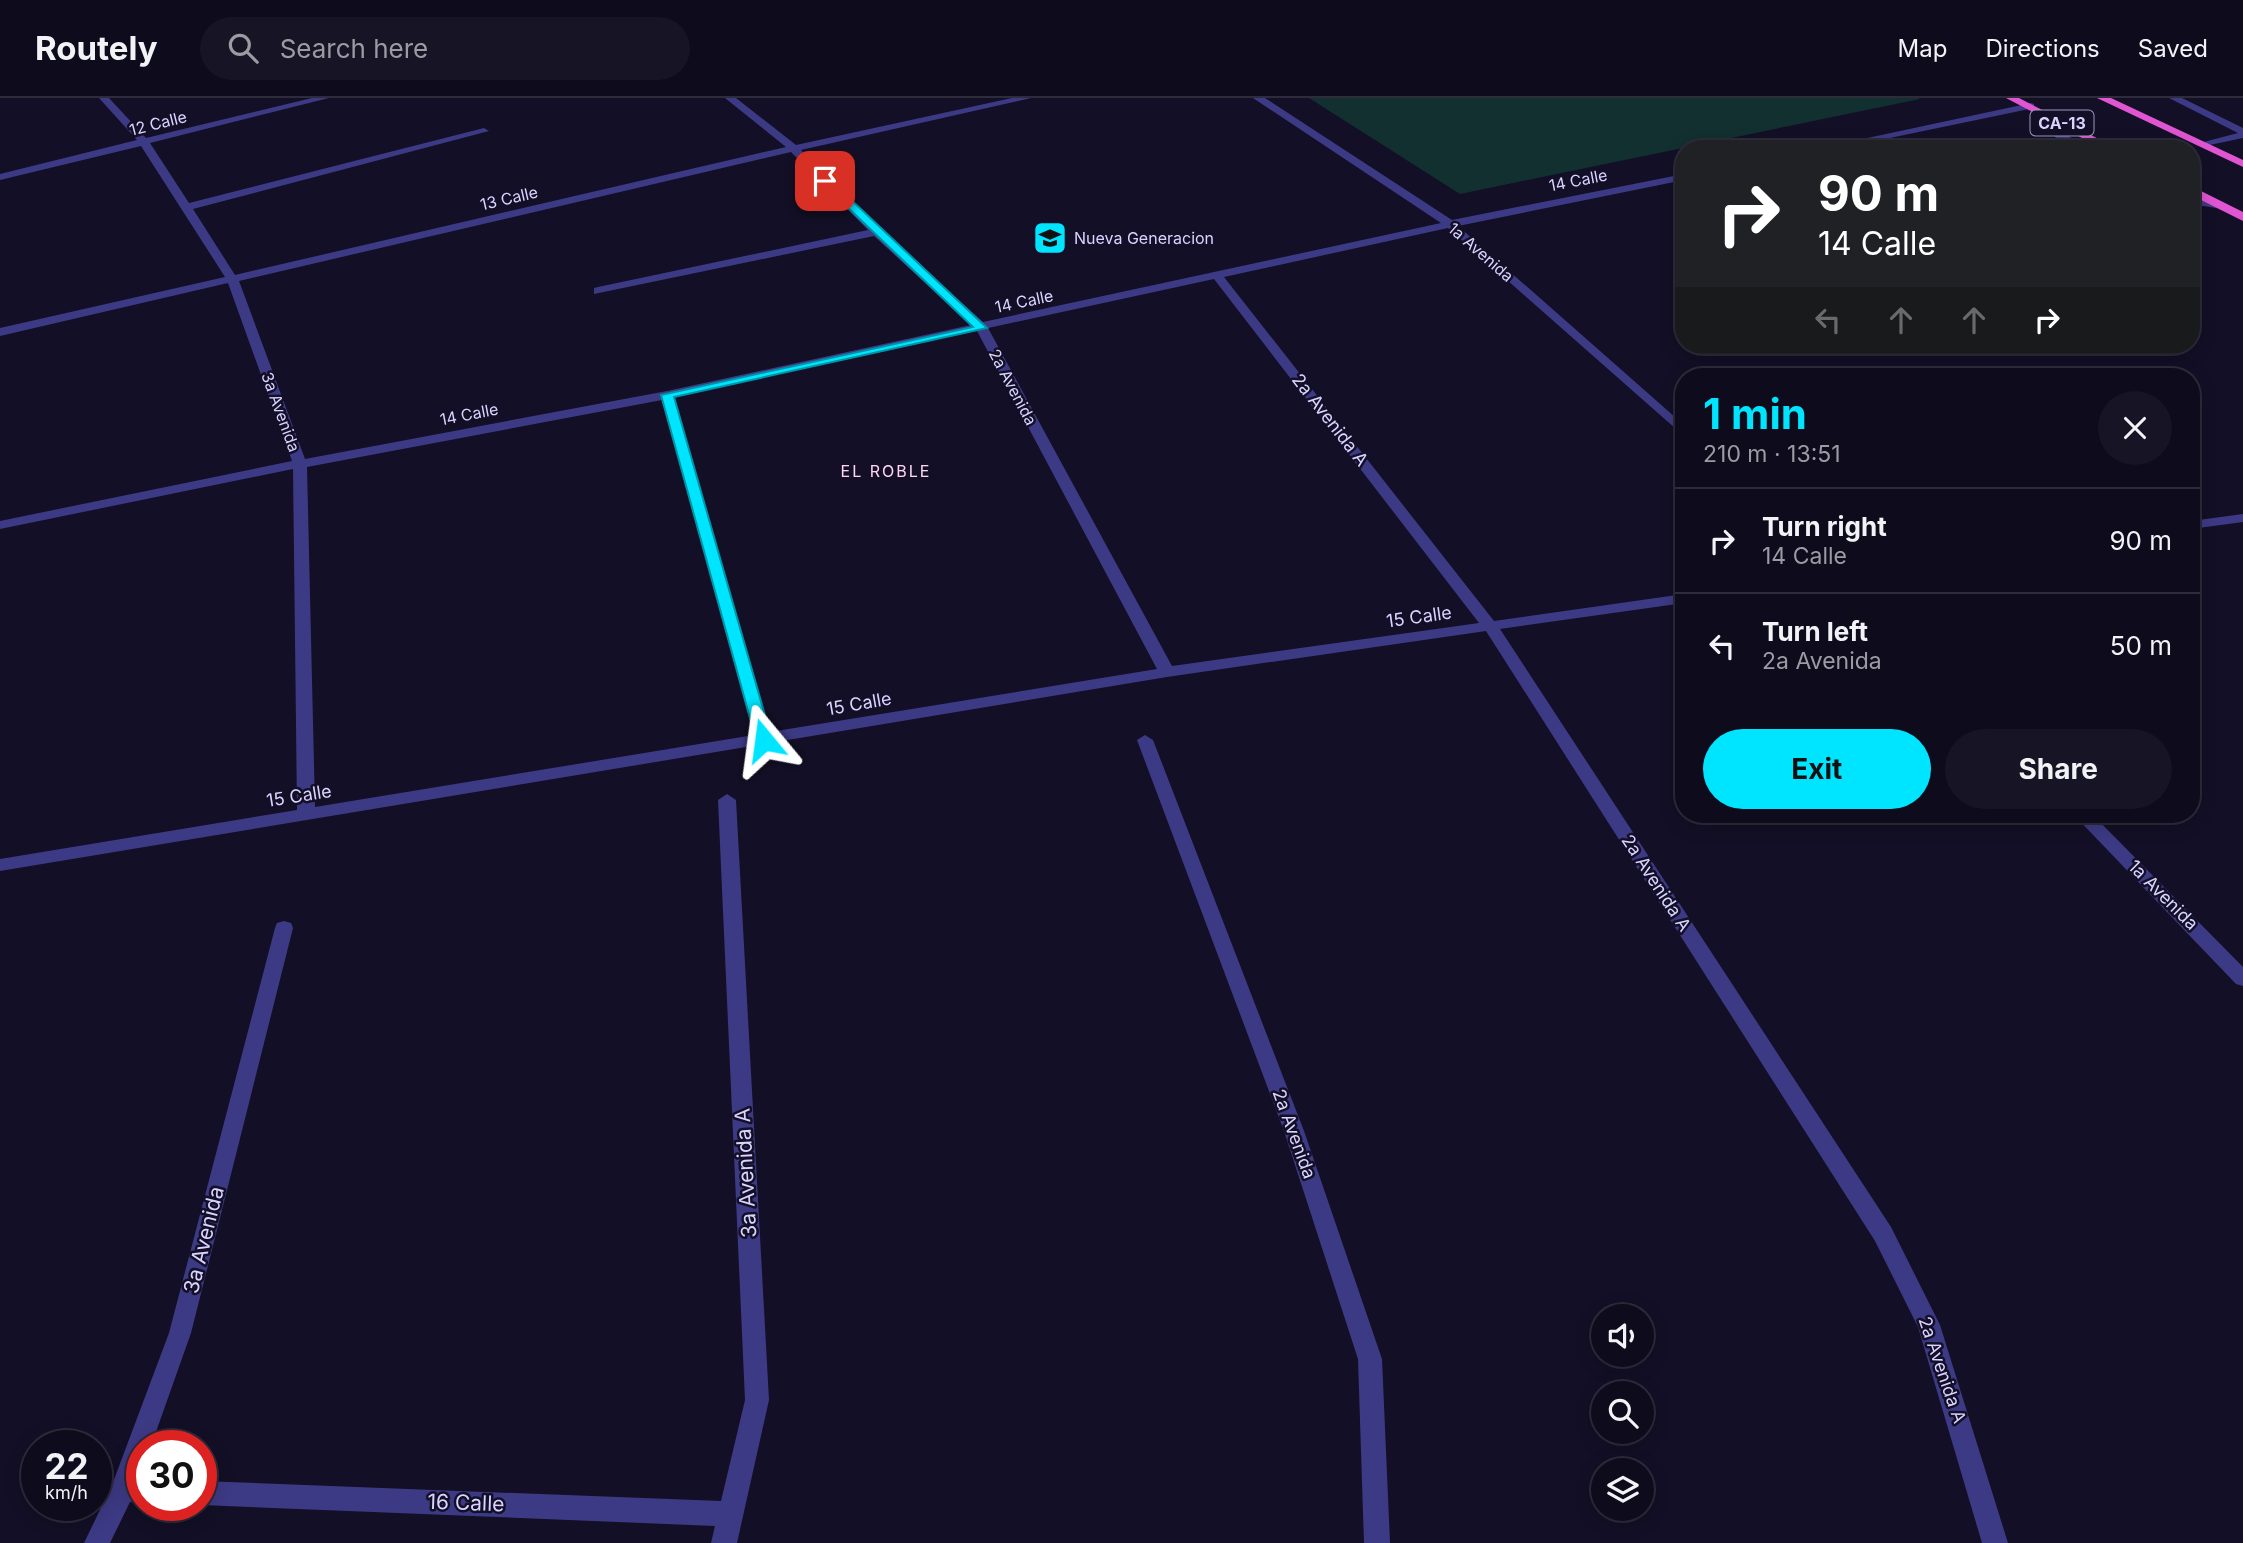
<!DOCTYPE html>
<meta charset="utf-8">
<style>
:root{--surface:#0e0b1c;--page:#171425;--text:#f1f3f6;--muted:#9b9ba3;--line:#2e2b3b;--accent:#00e5ff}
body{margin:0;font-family:Inter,sans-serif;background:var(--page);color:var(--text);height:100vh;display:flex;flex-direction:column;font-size:26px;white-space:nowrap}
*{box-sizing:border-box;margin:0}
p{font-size:23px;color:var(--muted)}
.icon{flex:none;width:38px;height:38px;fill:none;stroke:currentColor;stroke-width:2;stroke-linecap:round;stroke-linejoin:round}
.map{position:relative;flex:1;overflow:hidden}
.side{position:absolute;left:1675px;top:270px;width:525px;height:455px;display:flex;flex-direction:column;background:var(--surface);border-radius:28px;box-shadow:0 4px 18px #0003,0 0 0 2px var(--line)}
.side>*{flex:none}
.banner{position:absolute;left:1675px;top:42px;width:525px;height:214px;border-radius:28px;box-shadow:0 4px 18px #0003,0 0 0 2px var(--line);background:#202124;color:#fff;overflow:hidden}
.fabs{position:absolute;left:1591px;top:1206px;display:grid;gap:14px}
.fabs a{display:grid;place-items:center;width:63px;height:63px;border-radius:50%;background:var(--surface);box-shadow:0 4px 18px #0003,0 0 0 2px var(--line);font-size:35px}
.speed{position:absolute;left:21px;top:1332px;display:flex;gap:14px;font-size:35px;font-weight:700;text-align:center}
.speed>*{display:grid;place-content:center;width:91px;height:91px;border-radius:50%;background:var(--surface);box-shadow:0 4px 18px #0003,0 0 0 2px var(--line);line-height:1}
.speed small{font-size:18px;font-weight:400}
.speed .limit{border:10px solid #d22;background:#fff;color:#111}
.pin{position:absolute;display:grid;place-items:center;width:60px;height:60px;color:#fff;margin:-30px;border-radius:14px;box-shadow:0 4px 10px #0006}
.me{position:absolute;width:77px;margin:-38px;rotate:344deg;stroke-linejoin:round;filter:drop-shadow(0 0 5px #0008)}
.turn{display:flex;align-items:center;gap:24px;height:147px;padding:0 28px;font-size:32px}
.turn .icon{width:91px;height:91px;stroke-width:2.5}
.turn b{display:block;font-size:49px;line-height:60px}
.lanes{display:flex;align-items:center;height:66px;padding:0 28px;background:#0003;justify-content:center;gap:35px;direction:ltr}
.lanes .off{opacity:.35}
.round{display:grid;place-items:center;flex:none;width:74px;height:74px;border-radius:37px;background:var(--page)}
.headline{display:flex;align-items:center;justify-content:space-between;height:119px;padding:0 28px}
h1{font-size:42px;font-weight:700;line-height:52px;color:var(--accent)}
.button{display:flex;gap:14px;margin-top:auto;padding:14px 28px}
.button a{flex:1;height:80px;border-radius:42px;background:var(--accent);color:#111;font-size:28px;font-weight:700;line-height:80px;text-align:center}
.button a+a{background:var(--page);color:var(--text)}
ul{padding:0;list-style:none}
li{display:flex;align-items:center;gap:21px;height:105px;padding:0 28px;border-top:2px solid var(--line)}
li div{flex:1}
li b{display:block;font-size:26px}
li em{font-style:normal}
header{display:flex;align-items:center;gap:42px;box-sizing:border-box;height:98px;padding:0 35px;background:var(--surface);border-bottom:2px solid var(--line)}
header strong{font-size:33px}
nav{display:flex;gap:38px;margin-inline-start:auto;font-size:24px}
.search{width:490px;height:63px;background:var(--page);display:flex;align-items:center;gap:18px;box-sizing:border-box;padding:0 24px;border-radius:38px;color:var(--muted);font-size:26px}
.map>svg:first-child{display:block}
</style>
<header>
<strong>Routely</strong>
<div class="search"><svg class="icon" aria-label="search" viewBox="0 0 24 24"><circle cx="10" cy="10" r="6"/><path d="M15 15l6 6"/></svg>Search here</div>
<nav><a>Map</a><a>Directions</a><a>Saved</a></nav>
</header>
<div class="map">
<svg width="2243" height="1445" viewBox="0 0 2243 1445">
<rect width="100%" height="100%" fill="#130f26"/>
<!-- green -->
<path fill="#12302f" d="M1309,0H1918L1920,1L1460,96Z"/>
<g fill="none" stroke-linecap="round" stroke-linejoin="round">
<!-- service -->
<path fill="#3d3a85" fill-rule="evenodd" d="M2169,0H2182L2243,30V40L2200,49V45L2238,35Z
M2064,26L2073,28L2065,36L2090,51H2077L2055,39L2054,37Z
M2191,100L2227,108L2222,111L2191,106Z"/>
<!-- minor -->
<path fill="#3d3a85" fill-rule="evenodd" d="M99,0H109L146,40L312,0H329L150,45L189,105L484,30L489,33L193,111L235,177L786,49L725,0H736L796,47L1012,0H1031L801,52L880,132L983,224L1441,125L1253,0H1265L1452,122L1684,76V82L1458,128L1684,327V338L1448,130L1224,179L1494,523L1684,496V505L1500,531L1891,1129L1940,1227L2008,1445H1982L1918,1229L1875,1143L1486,533L1167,579L0,773V761L297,712L293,371L0,431V423L292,363L228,185L0,238V230L225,179L141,48L0,82V76L137,42ZM791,54L868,132L598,189L594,190V196L874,138L971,227L667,293L305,361L239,183ZM1214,181L1479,525L1172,568L988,230ZM977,233L1157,571L770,634L674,299ZM662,302L754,637L315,709L307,369Z
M2031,5L2034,6V10L1837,51H1816Z
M2243,416V424L2191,431V423Z
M1145,637L1153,642L1304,1033L1382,1261L1390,1445H1364L1358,1261L1284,1033L1137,642Z
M727,696L736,702L769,1302L737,1445H711L715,1428L201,1407V1383L721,1403L745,1302L718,702Z
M2073,716H2092L2243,869V888L2236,886Z
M284,823L291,825L293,830L191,1235L151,1348H142V1404H130L110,1445H84L112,1387L169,1235L275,830L277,825Z"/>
<!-- trunk -->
<path fill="#e055d1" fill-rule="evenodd" d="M2006,0H2019L2118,51H2103Z
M2097,0H2111L2243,62V69Z
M2191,88L2243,114V123L2191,97Z"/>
</g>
<!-- route -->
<path fill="#00e5ff" stroke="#0095a6" stroke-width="2" d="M822,81H829L987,230L674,299L772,642L764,647L756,642L661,297L973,229L822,85Z"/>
<!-- icons -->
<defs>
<symbol id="school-square" viewBox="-11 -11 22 22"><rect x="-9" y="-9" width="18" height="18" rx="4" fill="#00e5ff" stroke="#130f26"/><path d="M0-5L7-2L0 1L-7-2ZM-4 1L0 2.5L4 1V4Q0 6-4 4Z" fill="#111"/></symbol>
</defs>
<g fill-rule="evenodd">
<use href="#school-square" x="1031" y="121" width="38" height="38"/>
</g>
<g text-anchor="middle" stroke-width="5" stroke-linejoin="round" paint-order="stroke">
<!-- far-street labels -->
<g font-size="16" fill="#d9d4ff" stroke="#130f26">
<text transform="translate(158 25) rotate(-14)" y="6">12 Calle</text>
<text transform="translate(1578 82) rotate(-11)" y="6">14 Calle</text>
<text transform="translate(509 100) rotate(-13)" y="6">13 Calle</text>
<text transform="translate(1481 154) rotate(41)" y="6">1a Avenida</text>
<text transform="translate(1024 203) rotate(-12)" y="6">14 Calle</text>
<text transform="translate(1013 289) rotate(62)" y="6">2a Avenida</text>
<text transform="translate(281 314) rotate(70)" y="6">3a Avenida</text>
<text transform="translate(469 316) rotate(-11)" y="6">14 Calle</text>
</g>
<!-- shield labels -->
<rect fill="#130f26" stroke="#9e99be" stroke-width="2" x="2030.5" y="12.5" width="63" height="25" rx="5"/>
<g font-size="16" font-weight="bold" fill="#d9d4ff">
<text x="2062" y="31">CA-13</text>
</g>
<!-- far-poi labels -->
<g font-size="16" fill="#d9d4ff" stroke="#130f26" text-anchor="start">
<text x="1074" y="146">Nueva Generacion</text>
</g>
<!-- far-neighbourhood labels -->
<g font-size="16" letter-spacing="2" fill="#ffd6f0" stroke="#130f26">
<text x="886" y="379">EL ROBLE</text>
</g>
<!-- street labels -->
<g font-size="18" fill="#d9d4ff" stroke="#130f26">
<text transform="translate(1330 322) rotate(52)" y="6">2a Avenida A</text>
<text transform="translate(1419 519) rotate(-8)" y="6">15 Calle</text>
<text transform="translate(859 606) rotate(-10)" y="6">15 Calle</text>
<text transform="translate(299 698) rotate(-9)" y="6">15 Calle</text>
<text transform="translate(1656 785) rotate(57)" y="6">2a Avenida A</text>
<text transform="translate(2163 797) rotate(45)" y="6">1a Avenida</text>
<text transform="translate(1294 1036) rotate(70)" y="6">2a Avenida</text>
<text transform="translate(1942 1272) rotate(71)" y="6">2a Avenida A</text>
</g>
<!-- near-street labels -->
<g font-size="21" fill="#d9d4ff" stroke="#130f26">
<text transform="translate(746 1075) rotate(-93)" y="7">3a Avenida A</text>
<text transform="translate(204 1142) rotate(-76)" y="7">3a Avenida</text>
<text transform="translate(466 1405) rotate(2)" y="7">16 Calle</text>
</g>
</g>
</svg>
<div class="fabs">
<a><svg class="icon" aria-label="sound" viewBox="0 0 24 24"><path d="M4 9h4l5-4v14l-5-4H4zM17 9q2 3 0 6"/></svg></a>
<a><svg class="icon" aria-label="search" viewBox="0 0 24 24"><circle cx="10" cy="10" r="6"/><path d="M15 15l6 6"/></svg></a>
<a><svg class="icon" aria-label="layers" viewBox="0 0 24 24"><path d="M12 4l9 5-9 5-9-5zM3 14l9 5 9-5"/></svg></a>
</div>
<div class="speed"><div>22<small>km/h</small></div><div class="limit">30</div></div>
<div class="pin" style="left:825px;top:83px;background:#d93025"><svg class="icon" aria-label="arrive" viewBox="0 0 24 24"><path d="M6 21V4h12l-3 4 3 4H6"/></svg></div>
<svg class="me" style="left:764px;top:642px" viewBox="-20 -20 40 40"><path d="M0-17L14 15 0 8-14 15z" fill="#00e5ff" stroke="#fff" stroke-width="4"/></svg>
<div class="banner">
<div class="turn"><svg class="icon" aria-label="right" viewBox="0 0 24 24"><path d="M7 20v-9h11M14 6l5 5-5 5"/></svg><div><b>90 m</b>14 Calle</div></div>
<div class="lanes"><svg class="icon off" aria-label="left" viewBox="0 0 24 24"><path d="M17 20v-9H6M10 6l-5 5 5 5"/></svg><svg class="icon off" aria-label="ahead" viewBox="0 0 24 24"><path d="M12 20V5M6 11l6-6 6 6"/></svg><svg class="icon off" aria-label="ahead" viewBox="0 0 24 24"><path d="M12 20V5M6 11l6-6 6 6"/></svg><svg class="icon" aria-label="right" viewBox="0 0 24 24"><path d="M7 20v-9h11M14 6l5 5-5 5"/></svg></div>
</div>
<section class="side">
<div class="headline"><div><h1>1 min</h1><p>210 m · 13:51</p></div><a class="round"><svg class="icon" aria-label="close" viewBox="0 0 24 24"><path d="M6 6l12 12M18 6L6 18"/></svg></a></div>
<ul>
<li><svg class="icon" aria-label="right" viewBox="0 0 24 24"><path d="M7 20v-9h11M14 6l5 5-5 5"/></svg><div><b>Turn right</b><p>14 Calle</p></div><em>90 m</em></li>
<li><svg class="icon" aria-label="left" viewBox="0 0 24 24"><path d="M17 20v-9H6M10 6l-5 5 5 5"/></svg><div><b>Turn left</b><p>2a Avenida</p></div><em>50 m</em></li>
</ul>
<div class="button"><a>Exit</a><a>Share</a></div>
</section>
</div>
